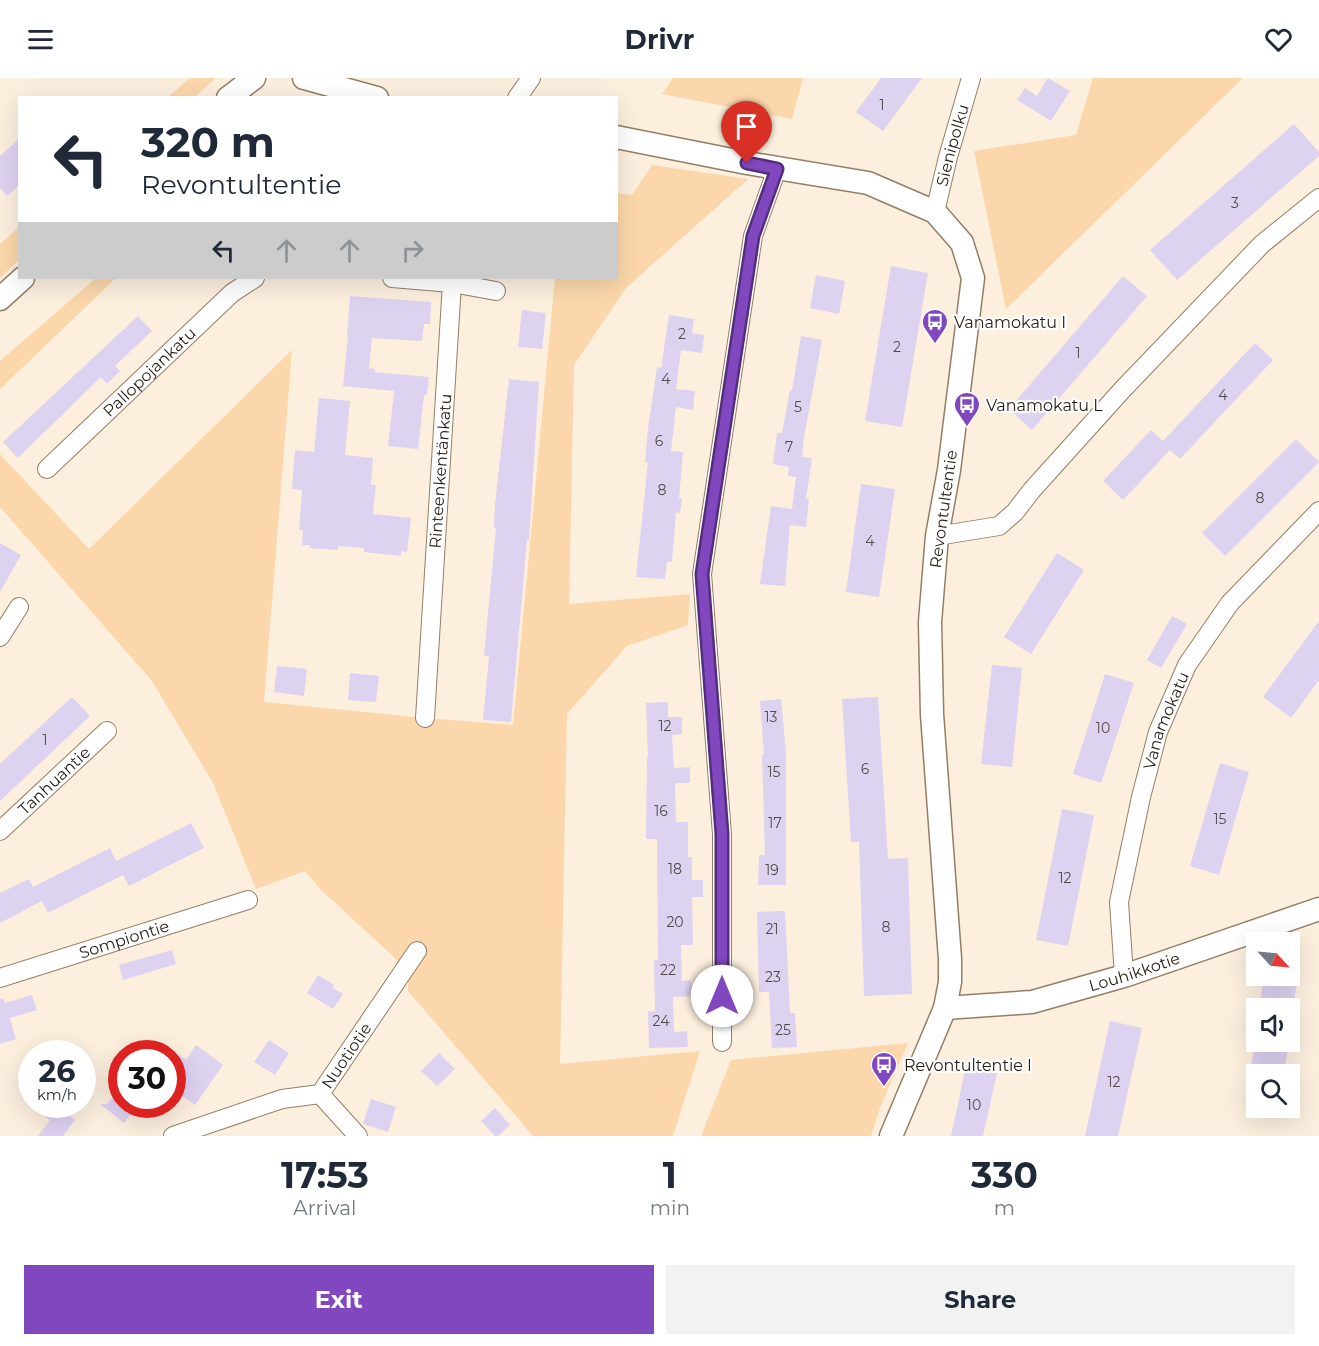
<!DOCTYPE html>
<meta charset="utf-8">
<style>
:root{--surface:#fff;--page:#f2f2f3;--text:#1f2937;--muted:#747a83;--accent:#8147be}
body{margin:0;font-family:Montserrat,sans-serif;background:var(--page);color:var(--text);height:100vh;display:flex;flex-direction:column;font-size:22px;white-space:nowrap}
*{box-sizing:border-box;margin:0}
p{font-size:20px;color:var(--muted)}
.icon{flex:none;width:33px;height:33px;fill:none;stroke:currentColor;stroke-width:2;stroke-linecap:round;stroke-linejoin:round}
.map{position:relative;height:1058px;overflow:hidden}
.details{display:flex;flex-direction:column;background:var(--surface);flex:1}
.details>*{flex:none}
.banner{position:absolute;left:18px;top:18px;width:600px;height:183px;border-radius:0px;box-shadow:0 6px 24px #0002;background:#fff;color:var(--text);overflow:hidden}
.needle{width:39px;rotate:116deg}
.controls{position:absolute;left:1246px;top:854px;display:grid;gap:12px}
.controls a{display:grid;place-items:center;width:54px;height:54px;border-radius:0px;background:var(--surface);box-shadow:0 6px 24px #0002;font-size:30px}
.speed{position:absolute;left:18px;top:962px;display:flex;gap:12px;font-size:30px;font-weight:700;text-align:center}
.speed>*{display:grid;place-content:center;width:78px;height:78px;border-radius:50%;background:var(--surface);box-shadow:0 6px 24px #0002;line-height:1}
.speed small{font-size:15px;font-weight:400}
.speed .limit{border:9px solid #d22;background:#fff;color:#111}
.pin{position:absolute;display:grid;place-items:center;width:51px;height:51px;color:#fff;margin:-62px -26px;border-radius:50% 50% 50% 0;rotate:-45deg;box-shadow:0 0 6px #0007}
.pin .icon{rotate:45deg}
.me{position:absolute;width:66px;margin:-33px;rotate:0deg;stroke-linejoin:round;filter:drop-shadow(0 0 4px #0008)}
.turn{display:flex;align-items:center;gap:21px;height:126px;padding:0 24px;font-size:27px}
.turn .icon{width:78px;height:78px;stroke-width:2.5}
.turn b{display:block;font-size:42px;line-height:51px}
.lanes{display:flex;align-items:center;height:57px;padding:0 24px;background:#0003;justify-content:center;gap:30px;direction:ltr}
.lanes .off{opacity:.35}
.eta{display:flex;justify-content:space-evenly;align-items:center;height:102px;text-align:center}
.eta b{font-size:36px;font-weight:700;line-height:42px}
.action{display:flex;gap:12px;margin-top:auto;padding:12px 24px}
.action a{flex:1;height:69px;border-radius:0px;background:var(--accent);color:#fff;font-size:24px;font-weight:700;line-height:69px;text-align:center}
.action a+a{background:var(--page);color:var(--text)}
header{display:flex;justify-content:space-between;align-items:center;height:78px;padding:0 24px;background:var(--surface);font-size:27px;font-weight:700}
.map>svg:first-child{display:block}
</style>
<header><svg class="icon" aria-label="menu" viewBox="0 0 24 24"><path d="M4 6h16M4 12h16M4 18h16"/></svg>Drivr<svg class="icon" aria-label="heart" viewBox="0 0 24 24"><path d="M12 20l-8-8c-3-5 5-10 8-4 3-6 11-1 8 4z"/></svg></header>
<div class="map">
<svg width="1319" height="1058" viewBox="0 0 1319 1058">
<rect width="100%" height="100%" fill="#fcefde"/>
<!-- green -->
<path fill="#fbd7ab" d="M190,0H216L195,19H168Z
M673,0H803L792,41L662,16Z
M1093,0H1243L1006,231L974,73L1076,57Z
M652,87L748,101L626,210L574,287L569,526L690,516L688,547L627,568L567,636L560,986L700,973L673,1058H533L408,913V892L320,811L305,793L256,811L213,705L152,603L0,429V376L89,471L292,272L264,624L425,640L513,647L555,200H616L617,115L632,117Z
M19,149V182L0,200V166Z
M96,200H116L0,311V283Z
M908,965L880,1030L871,1058H701L731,982Z"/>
<!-- building -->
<path fill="#ded2f1" d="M881,0H922L883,53L856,34Z
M1048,0L1070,13L1051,43L1017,22L1025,10L1037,18Z
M1294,46L1319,74V78L1177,202L1150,172Z
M20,60V106L7,118L0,110V78Z
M891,188L928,195L902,349L865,343Z
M816,197L845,203L839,236L810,230Z
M1123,198L1147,218L1032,352L1009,331Z
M350,218L431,224L430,246H424L422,263L372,260L369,290L375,291V294L429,299L427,317H424L418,371L388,368L394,313L343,308L348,257H347Z
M522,232L546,235L542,271L518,269Z
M669,237L694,241L692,255L704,257L702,275L681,272L676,311L695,313L693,332L676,329L671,373L683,374L679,420H682L680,435L676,434L672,484H667L665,501L636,499L648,384H645L648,351L657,289L661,290Z
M138,238L152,253L115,288L120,293L107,306L101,299L18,380L3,364Z
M801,258L822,262L804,359L802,379L812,380L806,421H809L806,449L790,447L785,508L760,506L771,428L792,431L796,399L788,398L789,389L773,386L777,355H782L790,312H792Z
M1255,265L1273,282L1180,381L1170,372L1123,422L1103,403L1151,352L1163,363Z
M509,301L539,304L529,462H527L511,644L483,642L489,578H484L496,450H494L495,426Z
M319,320L350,323L345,377L373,380L371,407H376L373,436L411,440L407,474L401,473V478L364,474V470L338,468V472L310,470V467H302L303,452H299L302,412L292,411L295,372L314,374Z
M1296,361L1319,384L1225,478L1202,455Z
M861,406L895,411L879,519L846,514Z
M0,465L21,477L0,514Z
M1057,475L1084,492L1031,576L1004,559Z
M1172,538L1187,546L1161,590L1147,582Z
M1319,543V602L1291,640L1263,619Z
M992,587L1022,590L1012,689L981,686Z
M277,588L307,591L304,618L274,614Z
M350,595L379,598L376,624L348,622Z
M1105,596L1134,605L1101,705L1073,696Z
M72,619L90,638L0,723V686Z
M878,619L888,781L908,780L912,916L864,918L859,764H851L842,621Z
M781,621L786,676V807H758L759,777H765L762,677H764L760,623Z
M668,624V639H682V656L672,657L674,690L690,689V705H675L676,744H688V779H692V802H703V819H692L693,867H681L682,903L691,902L692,918L673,919L674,954L687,953L688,969L649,970L648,933H655L654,882H658L657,761H646L647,679H648L646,625Z
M1220,685L1249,694L1219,797L1190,788Z
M1062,731L1094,737L1068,868L1036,862Z
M191,745L204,770L129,808L123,797L48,835L42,823L0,845V815L29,801L33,809L110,770L116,783Z
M785,833L790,935H795L797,969L772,970L769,914H759L757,834Z
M172,872L176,886L123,902L119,887Z
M318,897L334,907L333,910L343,916L333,931L307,915Z
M1264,899L1297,903L1293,930H1259Z
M32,917L37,932L10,940L16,961L0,966V921L3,920L5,925Z
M1110,943L1142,950L1118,1058H1085Z
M269,962L289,975L275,997L254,984Z
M1255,963H1289L1284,996H1250Z
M196,967L223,987L195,1027L172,1011V972L186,982Z
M439,975L455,991L437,1008L421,993Z
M966,988L997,995L983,1058H951Z
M122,1008V1026H139L124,1045L100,1026H107Z
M371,1021L396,1029L388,1054L363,1046Z
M55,1026L75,1042L63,1058H38L50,1042L45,1039Z
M495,1030L510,1047L498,1058H495L481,1043Z"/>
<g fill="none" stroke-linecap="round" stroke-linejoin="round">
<defs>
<g id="minor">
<path d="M517,20L531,0"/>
<path id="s1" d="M935,134L948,79L971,0"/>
<path d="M392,200L452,205L425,640"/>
<path d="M452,205L496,213"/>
<path id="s2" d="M47,391L232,215L255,200"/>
<path d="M937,458L999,448L1015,434L1032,412L1123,311L1262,166L1319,120"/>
<path d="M0,559L19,529"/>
<path id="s3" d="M0,753L107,653"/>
<path id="s4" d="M1124,898L1119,824L1141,719L1158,654L1187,587L1230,525L1319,433"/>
<path id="s5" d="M0,900L248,822"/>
<path d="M722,964V756L702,496L753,158L777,91"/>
<path d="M320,1016L358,1058"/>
<path id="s6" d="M173,1058L282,1021L320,1016L417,873"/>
</g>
<g id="tertiary">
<path d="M304,0L377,20"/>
<path d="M228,20L254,0"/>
<path d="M616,59L747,85L868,105L935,134L962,165L973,200L949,392L937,458L930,544L932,636L950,881V904L945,930L891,1058"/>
<path d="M0,221L23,200"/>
<path id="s7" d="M945,930L1032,924L1124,898L1319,831"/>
</g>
</defs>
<!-- minor casing -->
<use href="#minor" stroke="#947f66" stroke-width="20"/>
<!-- tertiary casing -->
<use href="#tertiary" stroke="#947f66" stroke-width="25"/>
<!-- minor -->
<use href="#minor" stroke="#fff" stroke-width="18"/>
<!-- tertiary -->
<use href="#tertiary" stroke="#fff" stroke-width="22"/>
</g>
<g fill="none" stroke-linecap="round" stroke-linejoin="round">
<defs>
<path id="route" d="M722,918V756L702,496L753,158L777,91L747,85"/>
</defs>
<!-- route casing -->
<use href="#route" stroke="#542e7c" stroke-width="15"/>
<!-- route -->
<use href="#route" stroke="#8147be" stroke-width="10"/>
</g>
<!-- icons -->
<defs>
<symbol id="bus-pin" viewBox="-11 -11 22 30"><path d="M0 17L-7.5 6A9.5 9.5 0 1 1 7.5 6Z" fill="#8147be" stroke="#fff"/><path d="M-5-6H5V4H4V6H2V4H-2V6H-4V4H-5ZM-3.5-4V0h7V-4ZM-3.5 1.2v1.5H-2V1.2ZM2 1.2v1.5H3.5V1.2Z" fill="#fff"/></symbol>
</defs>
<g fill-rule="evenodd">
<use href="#bus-pin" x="920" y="229" width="30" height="40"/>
<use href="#bus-pin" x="952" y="312" width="30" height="40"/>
<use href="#bus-pin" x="869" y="972" width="30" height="40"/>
</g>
<g text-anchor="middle" stroke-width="4.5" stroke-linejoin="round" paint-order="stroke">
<!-- number labels -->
<g font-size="14" fill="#534a4a">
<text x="882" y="32">1</text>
<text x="1235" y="130">3</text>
<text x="682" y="261">2</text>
<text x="897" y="274">2</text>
<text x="1078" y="280">1</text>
<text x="666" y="306">4</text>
<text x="1223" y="322">4</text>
<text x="798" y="334">5</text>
<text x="659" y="368">6</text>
<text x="789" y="374">7</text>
<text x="662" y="417">8</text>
<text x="1260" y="425">8</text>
<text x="870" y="468">4</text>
<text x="771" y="644">13</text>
<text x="665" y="653">12</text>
<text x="1103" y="655">10</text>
<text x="45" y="667">1</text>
<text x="865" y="696">6</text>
<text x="774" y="699">15</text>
<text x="661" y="738">16</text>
<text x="1220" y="746">15</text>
<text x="775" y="750">17</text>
<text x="675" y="796">18</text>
<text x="772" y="797">19</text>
<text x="1065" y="805">12</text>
<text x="675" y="849">20</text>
<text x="886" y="854">8</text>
<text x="772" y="856">21</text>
<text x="668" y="897">22</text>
<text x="773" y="904">23</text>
<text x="661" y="948">24</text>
<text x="783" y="957">25</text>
<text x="1114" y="1009">12</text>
<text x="974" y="1032">10</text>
</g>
<!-- street labels -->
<g font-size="16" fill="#251d13" stroke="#fff">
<text dy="6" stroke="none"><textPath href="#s1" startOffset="69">Sienipolku</textPath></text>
<text dy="6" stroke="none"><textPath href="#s2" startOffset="141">Pallopojankatu</textPath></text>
<text transform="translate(440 393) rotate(-86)" y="6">Rinteenkentänkatu</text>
<text transform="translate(943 431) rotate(-82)" y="6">Revontultentie</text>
<text dy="6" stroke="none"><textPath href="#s4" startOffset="262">Vanamokatu</textPath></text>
<text dy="6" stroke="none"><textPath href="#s3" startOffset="74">Tanhuantie</textPath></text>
<text dy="6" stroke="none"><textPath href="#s5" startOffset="130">Sompiontie</textPath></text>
<text dy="6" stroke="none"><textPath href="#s7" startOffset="194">Louhikkotie</textPath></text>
<text dy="6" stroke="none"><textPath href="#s6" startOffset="200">Nuotiotie</textPath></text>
</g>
<!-- poi labels -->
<g font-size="16" fill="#251d13" stroke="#fff" text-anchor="start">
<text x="954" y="250">Vanamokatu I</text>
<text x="986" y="333">Vanamokatu L</text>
<text x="904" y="993">Revontultentie I</text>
</g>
</g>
</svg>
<div class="controls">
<a><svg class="needle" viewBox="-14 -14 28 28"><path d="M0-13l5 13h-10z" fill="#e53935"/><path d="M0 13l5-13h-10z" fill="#747a83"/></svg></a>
<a><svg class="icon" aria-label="sound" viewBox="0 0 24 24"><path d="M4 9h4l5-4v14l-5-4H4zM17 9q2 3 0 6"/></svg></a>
<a><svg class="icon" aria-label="search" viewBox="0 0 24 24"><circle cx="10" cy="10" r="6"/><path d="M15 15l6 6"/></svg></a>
</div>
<div class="speed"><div>26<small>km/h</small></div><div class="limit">30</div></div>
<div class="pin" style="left:747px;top:85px;background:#d93025"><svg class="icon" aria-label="arrive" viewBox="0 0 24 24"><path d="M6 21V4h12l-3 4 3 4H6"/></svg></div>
<svg class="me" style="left:722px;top:918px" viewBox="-20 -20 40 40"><circle r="19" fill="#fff"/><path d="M0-13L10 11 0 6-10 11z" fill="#8147be"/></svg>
<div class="banner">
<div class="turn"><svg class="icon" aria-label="left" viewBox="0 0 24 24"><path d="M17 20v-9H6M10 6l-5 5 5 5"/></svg><div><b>320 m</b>Revontultentie</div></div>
<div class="lanes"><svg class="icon" aria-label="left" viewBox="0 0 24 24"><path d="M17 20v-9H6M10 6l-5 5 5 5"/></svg><svg class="icon off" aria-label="ahead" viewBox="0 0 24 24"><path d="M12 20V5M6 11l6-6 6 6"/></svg><svg class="icon off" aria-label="ahead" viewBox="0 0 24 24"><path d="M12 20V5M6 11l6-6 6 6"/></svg><svg class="icon off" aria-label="right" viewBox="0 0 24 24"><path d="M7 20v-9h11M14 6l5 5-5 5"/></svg></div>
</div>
</div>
<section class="details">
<div class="eta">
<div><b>17:53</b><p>Arrival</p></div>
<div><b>1</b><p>min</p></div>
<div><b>330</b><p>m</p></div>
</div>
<div class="action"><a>Exit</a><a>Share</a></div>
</section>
